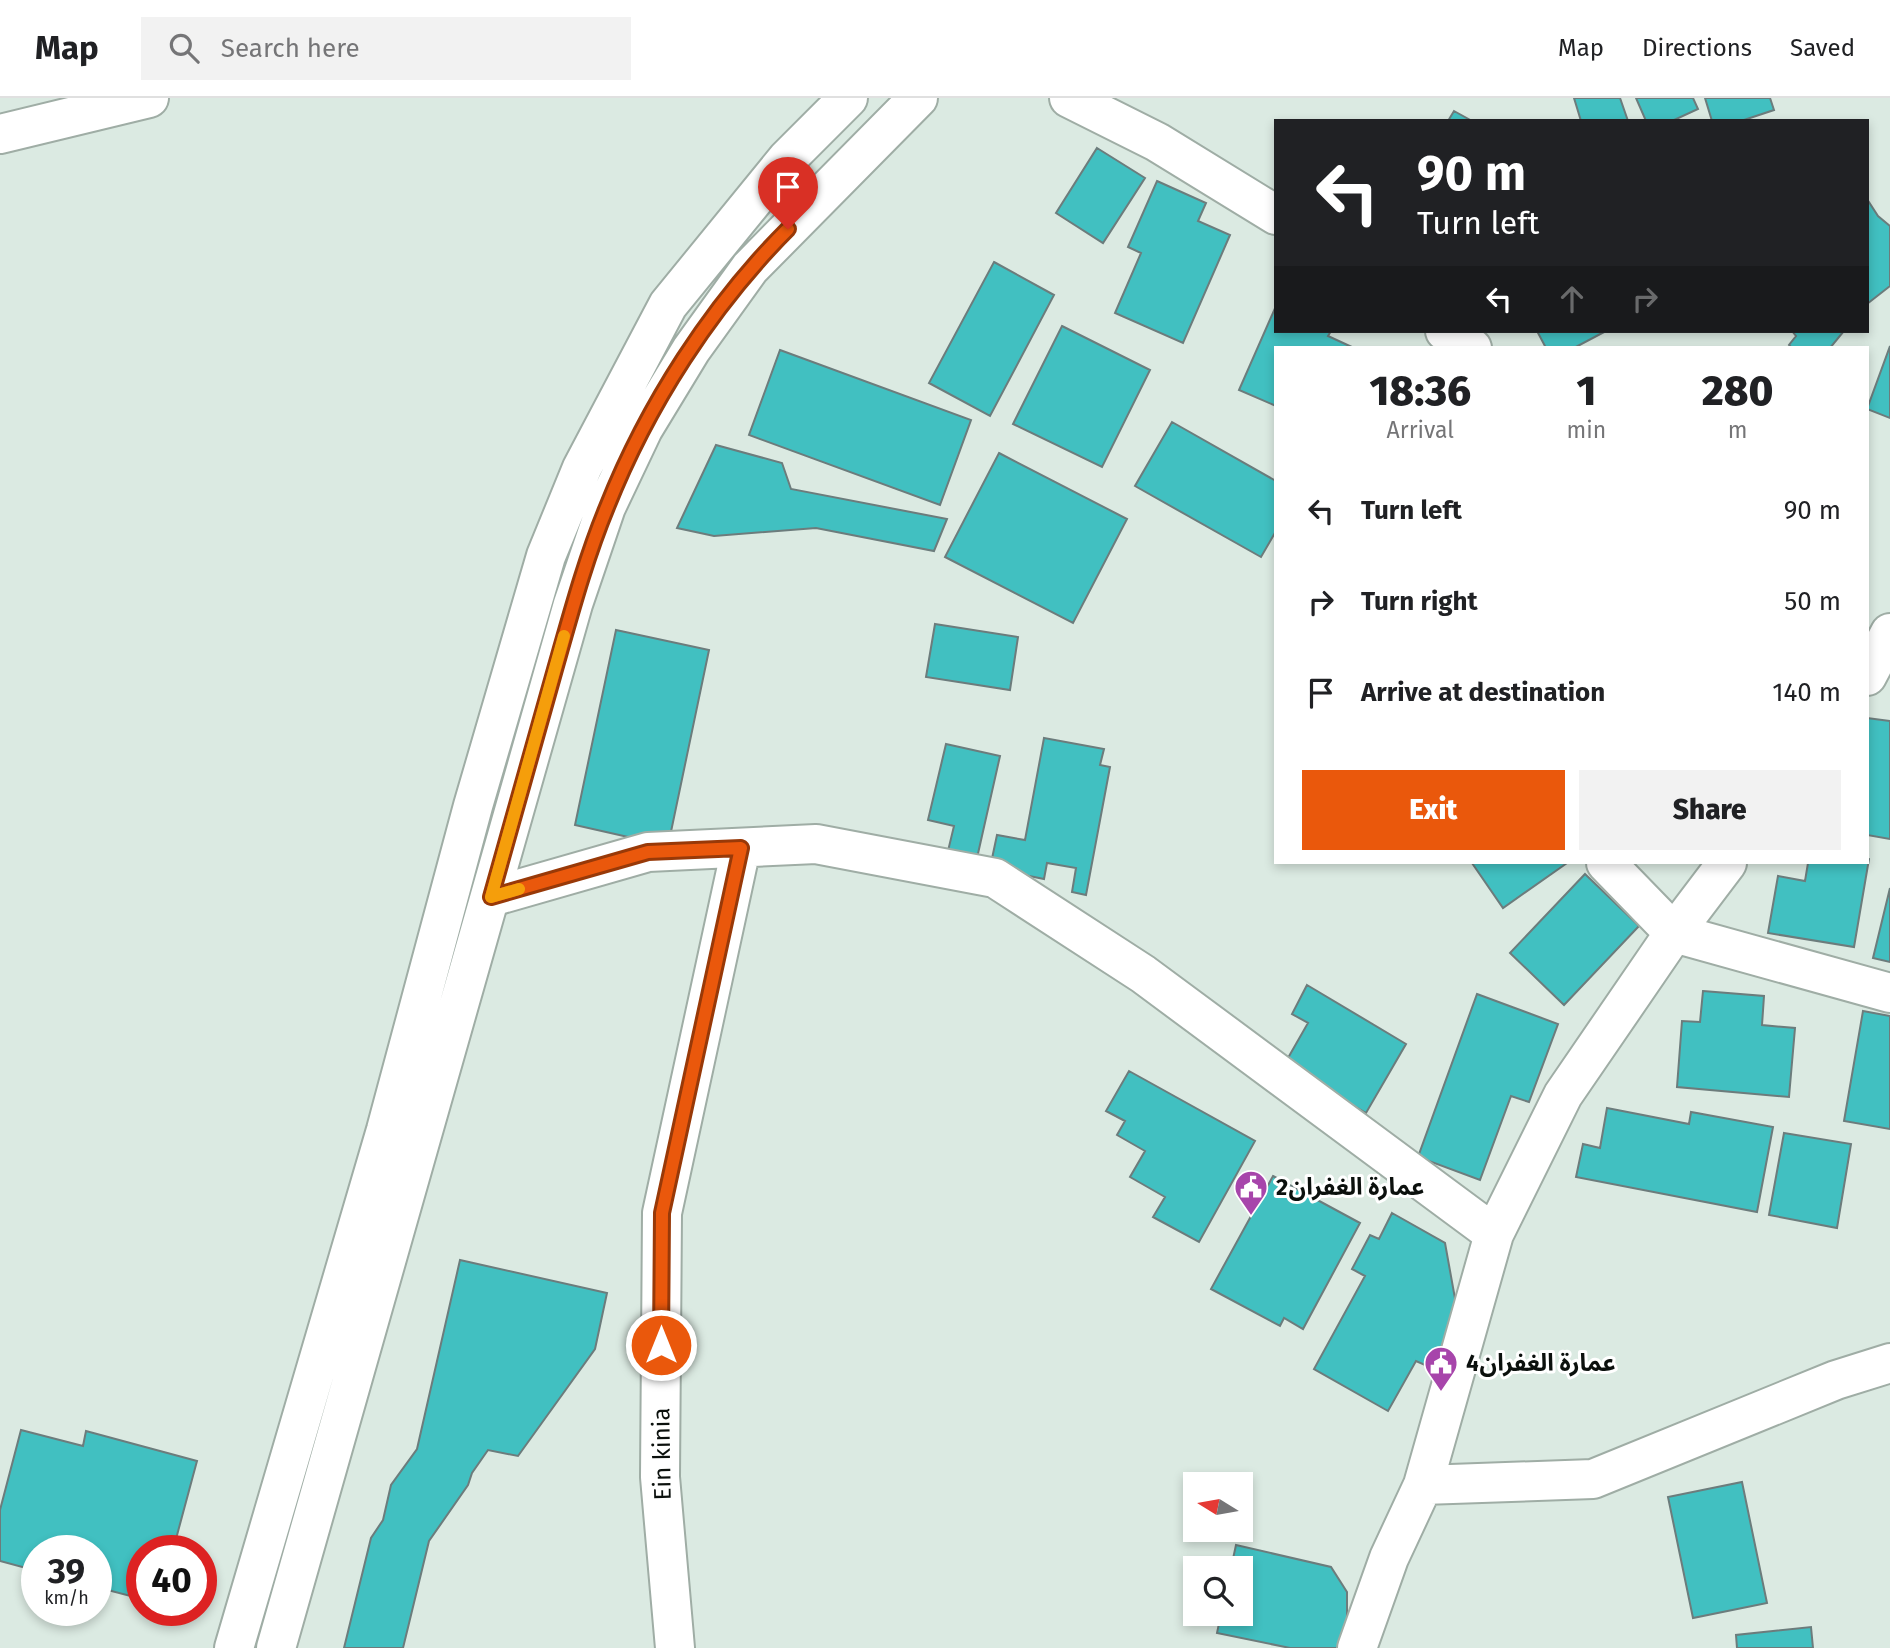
<!DOCTYPE html>
<meta charset="utf-8">
<style>
:root{--surface:#fff;--page:#f2f2f2;--text:#202124;--muted:#757577;--line:#e0e0e0;--accent:#ea580c}
body{margin:0;font-family:"Fira Sans","Noto Sans Arabic",sans-serif;background:var(--page);color:var(--text);height:100vh;display:flex;flex-direction:column;font-size:26px;white-space:nowrap}
*{box-sizing:border-box;margin:0}
p{font-size:23px;color:var(--muted)}
.icon{flex:none;width:38px;height:38px;fill:none;stroke:currentColor;stroke-width:2;stroke-linecap:round;stroke-linejoin:round}
.map{position:relative;flex:1;overflow:hidden}
.side{position:absolute;left:1274px;top:248px;width:595px;height:518px;display:flex;flex-direction:column;background:var(--surface);border-radius:0px;box-shadow:0 4px 10px #0003}
.side>*{flex:none}
.banner{position:absolute;left:1274px;top:21px;width:595px;height:214px;border-radius:0px;box-shadow:0 4px 10px #0003;background:#202124;color:#fff;overflow:hidden}
.needle{width:46px;rotate:281deg}
.tools{position:absolute;left:1183px;top:1374px;display:grid;gap:14px}
.tools a{display:grid;place-items:center;width:70px;height:70px;border-radius:0px;background:var(--surface);box-shadow:0 4px 10px #0003;font-size:35px}
.speed{position:absolute;left:21px;top:1437px;display:flex;gap:14px;font-size:35px;font-weight:700;text-align:center}
.speed>*{display:grid;place-content:center;width:91px;height:91px;border-radius:50%;background:var(--surface);box-shadow:0 4px 10px #0003;line-height:1}
.speed small{font-size:18px;font-weight:400}
.speed .limit{border:10px solid #d22;background:#fff;color:#111}
.pin{position:absolute;display:grid;place-items:center;width:60px;height:60px;color:#fff;margin:-72px -30px;border-radius:50% 50% 50% 0;rotate:-45deg;box-shadow:0 0 7px #0007}
.pin .icon{rotate:45deg}
.me{position:absolute;width:77px;margin:-38px;rotate:0deg;stroke-linejoin:round;filter:drop-shadow(0 0 5px #0008)}
.turn{display:flex;align-items:center;gap:24px;height:147px;padding:0 28px;font-size:32px}
.turn .icon{width:91px;height:91px;stroke-width:2.5}
.turn b{display:block;font-size:49px;line-height:60px}
.lanes{display:flex;align-items:center;height:66px;padding:0 28px;background:#0003;justify-content:center;gap:35px;direction:ltr}
.lanes .off{opacity:.35}
.eta{display:flex;justify-content:space-evenly;align-items:center;height:119px;text-align:center}
.eta b{font-size:42px;font-weight:800;line-height:49px}
.button{display:flex;gap:14px;margin-top:auto;padding:14px 28px}
.button a{flex:1;height:80px;border-radius:0px;background:var(--accent);color:#fff;font-size:28px;font-weight:800;line-height:80px;text-align:center}
.button a+a{background:var(--page);color:var(--text)}
ul{padding:0;list-style:none}
li{display:flex;align-items:center;gap:21px;height:91px;padding:0 28px}
li div{flex:1}
li b{display:block;font-size:26px}
li em{font-style:normal}
header{display:flex;align-items:center;gap:42px;box-sizing:border-box;height:98px;padding:0 35px;background:var(--surface);border-bottom:2px solid var(--line)}
header strong{font-size:33px}
nav{display:flex;gap:38px;margin-inline-start:auto;font-size:24px}
.search{width:490px;height:63px;background:var(--page);display:flex;align-items:center;gap:18px;box-sizing:border-box;padding:0 24px;border-radius:0px;color:var(--muted);font-size:26px}
.map>svg:first-child{display:block}
</style>
<header>
<strong>Map</strong>
<div class="search"><svg class="icon" aria-label="search" viewBox="0 0 24 24"><circle cx="10" cy="10" r="6"/><path d="M15 15l6 6"/></svg>Search here</div>
<nav><a>Map</a><a>Directions</a><a>Saved</a></nav>
</header>
<div class="map">
<svg width="1890" height="1550" viewBox="0 0 1890 1550">
<rect width="100%" height="100%" fill="#dbeae2"/>
<!-- building -->
<path fill="#41c0c1" stroke="#6c7c7c" stroke-width="2" d="M1574,0H1620L1628,23H1581Z
M1636,0H1693L1698,11L1672,23H1646Z
M1705,0H1770L1774,12L1741,23H1712Z
M1454,13L1472,23H1448Z
M1097,50L1145,80L1103,145L1056,115Z
M1157,83L1206,105L1198,123L1230,137L1183,245L1115,215L1141,155L1128,149Z
M1867,101L1878,118L1890,128V188L1867,206Z
M994,164L1054,197L990,318L929,285Z
M1276,208V233H1331L1328,238L1354,250H1276V308L1239,292Z
M1062,228L1150,272L1102,369L1013,326Z
M1537,233H1606L1574,250H1546Z
M1792,233H1844L1830,250H1792L1789,247L1796,238Z
M1890,248V320L1867,311Z
M780,252L971,322L940,407L749,337Z
M1172,324L1276,383V433L1261,459L1135,388Z
M716,347L782,365L791,391L947,421L934,453L816,430L714,438L677,430Z
M999,355L1127,421L1073,525L945,459Z
M935,526L1018,539L1010,592L926,579Z
M616,532L709,552L668,748L575,727Z
M1867,620L1890,623V741L1867,737Z
M1044,640L1104,651L1100,667L1110,669L1086,797L1072,794L1076,770L1047,765L1044,781L990,770L997,737L1025,742Z
M946,646L1000,658L977,760L948,753L954,728L928,722Z
M1867,760L1869,761L1854,849L1768,835L1778,778L1805,783L1808,765H1867Z
M1472,765H1567L1503,810Z
M1585,776L1639,828L1564,907L1510,855Z
M1890,790V864L1873,860Z
M1307,887L1406,946L1366,1015L1284,967L1308,925L1292,916Z
M1703,893L1764,898L1762,927L1795,930L1789,999L1677,989L1682,923L1700,924Z
M1477,896L1558,926L1529,1004L1511,998L1480,1082L1418,1059Z
M1863,913L1890,918V1031L1844,1023Z
M1129,973L1255,1043L1199,1144L1153,1119L1165,1099L1130,1079L1145,1053L1117,1037L1125,1023L1106,1013Z
M1607,1010L1689,1026L1691,1014L1773,1029L1757,1114L1576,1079L1583,1046L1600,1050Z
M1784,1035L1851,1046L1837,1130L1769,1117Z
M1273,1078L1360,1125L1303,1231L1284,1220L1280,1228L1211,1191Z
M1392,1115L1445,1145L1456,1206L1434,1271L1416,1263L1388,1313L1314,1271L1365,1178L1352,1171L1370,1137L1379,1141Z
M460,1162L607,1195L595,1251L518,1358L488,1352L472,1375L468,1387L429,1443L403,1550H344L371,1440L383,1422L391,1387L417,1351Z
M21,1332L83,1348L86,1333L197,1363L173,1452H142V1501L96,1489V1452H37V1473L0,1463V1412Z
M1742,1384L1767,1505L1693,1520L1668,1399Z
M1236,1447L1331,1469L1347,1494V1521L1340,1550H1290L1217,1535L1221,1516H1241V1470H1231Z
M1811,1529L1813,1550H1737L1736,1537Z"/>
<g fill="none" stroke-linecap="round" stroke-linejoin="round">
<defs>
<path id="minor" d="M1069,0L1157,44L1276,117
M0,36L149,0
M1445,233L1472,250
M1867,578L1890,535
M1606,765L1674,835L1890,895
M491,799L648,754L816,746L995,780L1143,876L1494,1136
M1423,1387L1593,1381L1836,1282L1890,1265
M675,1550L660,1379L662,1115L741,750
M1357,1550L1389,1460L1423,1387L1494,1136L1563,997L1674,835L1727,765"/>
<path id="major" d="M234,1550L386,1032L473,708L546,458L582,370L668,207L787,61L848,0
M276,1550L573,506L606,409L643,331L691,252L750,170L918,0"/>
</defs>
<!-- minor casing -->
<use href="#minor" stroke="#9fada5" stroke-width="42"/>
<!-- major casing -->
<use href="#major" stroke="#9fada5" stroke-width="42"/>
<!-- minor -->
<use href="#minor" stroke="#fff" stroke-width="38"/>
<!-- major -->
<use href="#major" stroke="#fff" stroke-width="38"/>
</g>
<g fill="none" stroke-linecap="round" stroke-linejoin="round">
<defs>
<path id="route" d="M661,1247L662,1115L741,750L648,754L491,799C512,724 533,650 554,575C570,519 585,462 607,409C647,308 711,208 788,131"/>
</defs>
<!-- route casing -->
<use href="#route" stroke="#983908" stroke-width="18"/>
<!-- route -->
<use href="#route" stroke="#ea580c" stroke-width="12"/>
<!-- slow -->
<path stroke="#f59e0b" stroke-width="12" d="M519,791L491,799L564,538"/>
</g>
<!-- icons -->
<defs>
<symbol id="civic-pin" viewBox="-11 -11 22 30"><path d="M0 17L-7.5 6A9.5 9.5 0 1 1 7.5 6Z" fill="#a745ab" stroke="#fff"/><path d="M-.6-6.5H3V-4.5H.6V-3L4-1V1h2V6H-6V1h2V-1L-.6-3ZM-1.2 2.5V6h2.4V2.5Z" fill="#fff"/></symbol>
</defs>
<g fill-rule="evenodd">
<use href="#civic-pin" x="1232" y="1070" width="38" height="52"/>
<use href="#civic-pin" x="1422" y="1246" width="38" height="52"/>
</g>
<g text-anchor="middle" stroke-width="6" stroke-linejoin="round" paint-order="stroke">
<!-- poi labels -->
<g font-size="24" font-weight="bold" fill="#0b100d" stroke="#fff" text-anchor="start">
<text x="1276" y="1097">عمارة الغفران2</text>
<text x="1466" y="1273">عمارة الغفران4</text>
</g>
<!-- street labels -->
<g font-size="24" fill="#0b100d" stroke="#fff">
<text transform="translate(662 1356) rotate(-91)" y="8">Ein kinia</text>
</g>
</g>
</svg>
<div class="tools">
<a><svg class="needle" viewBox="-14 -14 28 28"><path d="M0-13l5 13h-10z" fill="#e53935"/><path d="M0 13l5-13h-10z" fill="#757577"/></svg></a>
<a><svg class="icon" aria-label="search" viewBox="0 0 24 24"><circle cx="10" cy="10" r="6"/><path d="M15 15l6 6"/></svg></a>
</div>
<div class="speed"><div>39<small>km/h</small></div><div class="limit">40</div></div>
<div class="pin" style="left:788px;top:131px;background:#d93025"><svg class="icon" aria-label="arrive" viewBox="0 0 24 24"><path d="M6 21V4h12l-3 4 3 4H6"/></svg></div>
<svg class="me" style="left:661px;top:1247px" viewBox="-20 -20 40 40"><circle r="17" fill="#ea580c" stroke="#fff" stroke-width="3"/><path d="M0-11L8 9 0 5-8 9z" fill="#fff"/></svg>
<div class="banner">
<div class="turn"><svg class="icon" aria-label="left" viewBox="0 0 24 24"><path d="M17 20v-9H6M10 6l-5 5 5 5"/></svg><div><b>90 m</b>Turn left</div></div>
<div class="lanes"><svg class="icon" aria-label="left" viewBox="0 0 24 24"><path d="M17 20v-9H6M10 6l-5 5 5 5"/></svg><svg class="icon off" aria-label="ahead" viewBox="0 0 24 24"><path d="M12 20V5M6 11l6-6 6 6"/></svg><svg class="icon off" aria-label="right" viewBox="0 0 24 24"><path d="M7 20v-9h11M14 6l5 5-5 5"/></svg></div>
</div>
<section class="side">
<div class="eta">
<div><b>18:36</b><p>Arrival</p></div>
<div><b>1</b><p>min</p></div>
<div><b>280</b><p>m</p></div>
</div>
<ul>
<li><svg class="icon" aria-label="left" viewBox="0 0 24 24"><path d="M17 20v-9H6M10 6l-5 5 5 5"/></svg><div><b>Turn left</b></div><em>90 m</em></li>
<li><svg class="icon" aria-label="right" viewBox="0 0 24 24"><path d="M7 20v-9h11M14 6l5 5-5 5"/></svg><div><b>Turn right</b></div><em>50 m</em></li>
<li><svg class="icon" aria-label="arrive" viewBox="0 0 24 24"><path d="M6 21V4h12l-3 4 3 4H6"/></svg><div><b>Arrive at destination</b></div><em>140 m</em></li>
</ul>
<div class="button"><a>Exit</a><a>Share</a></div>
</section>
</div>
